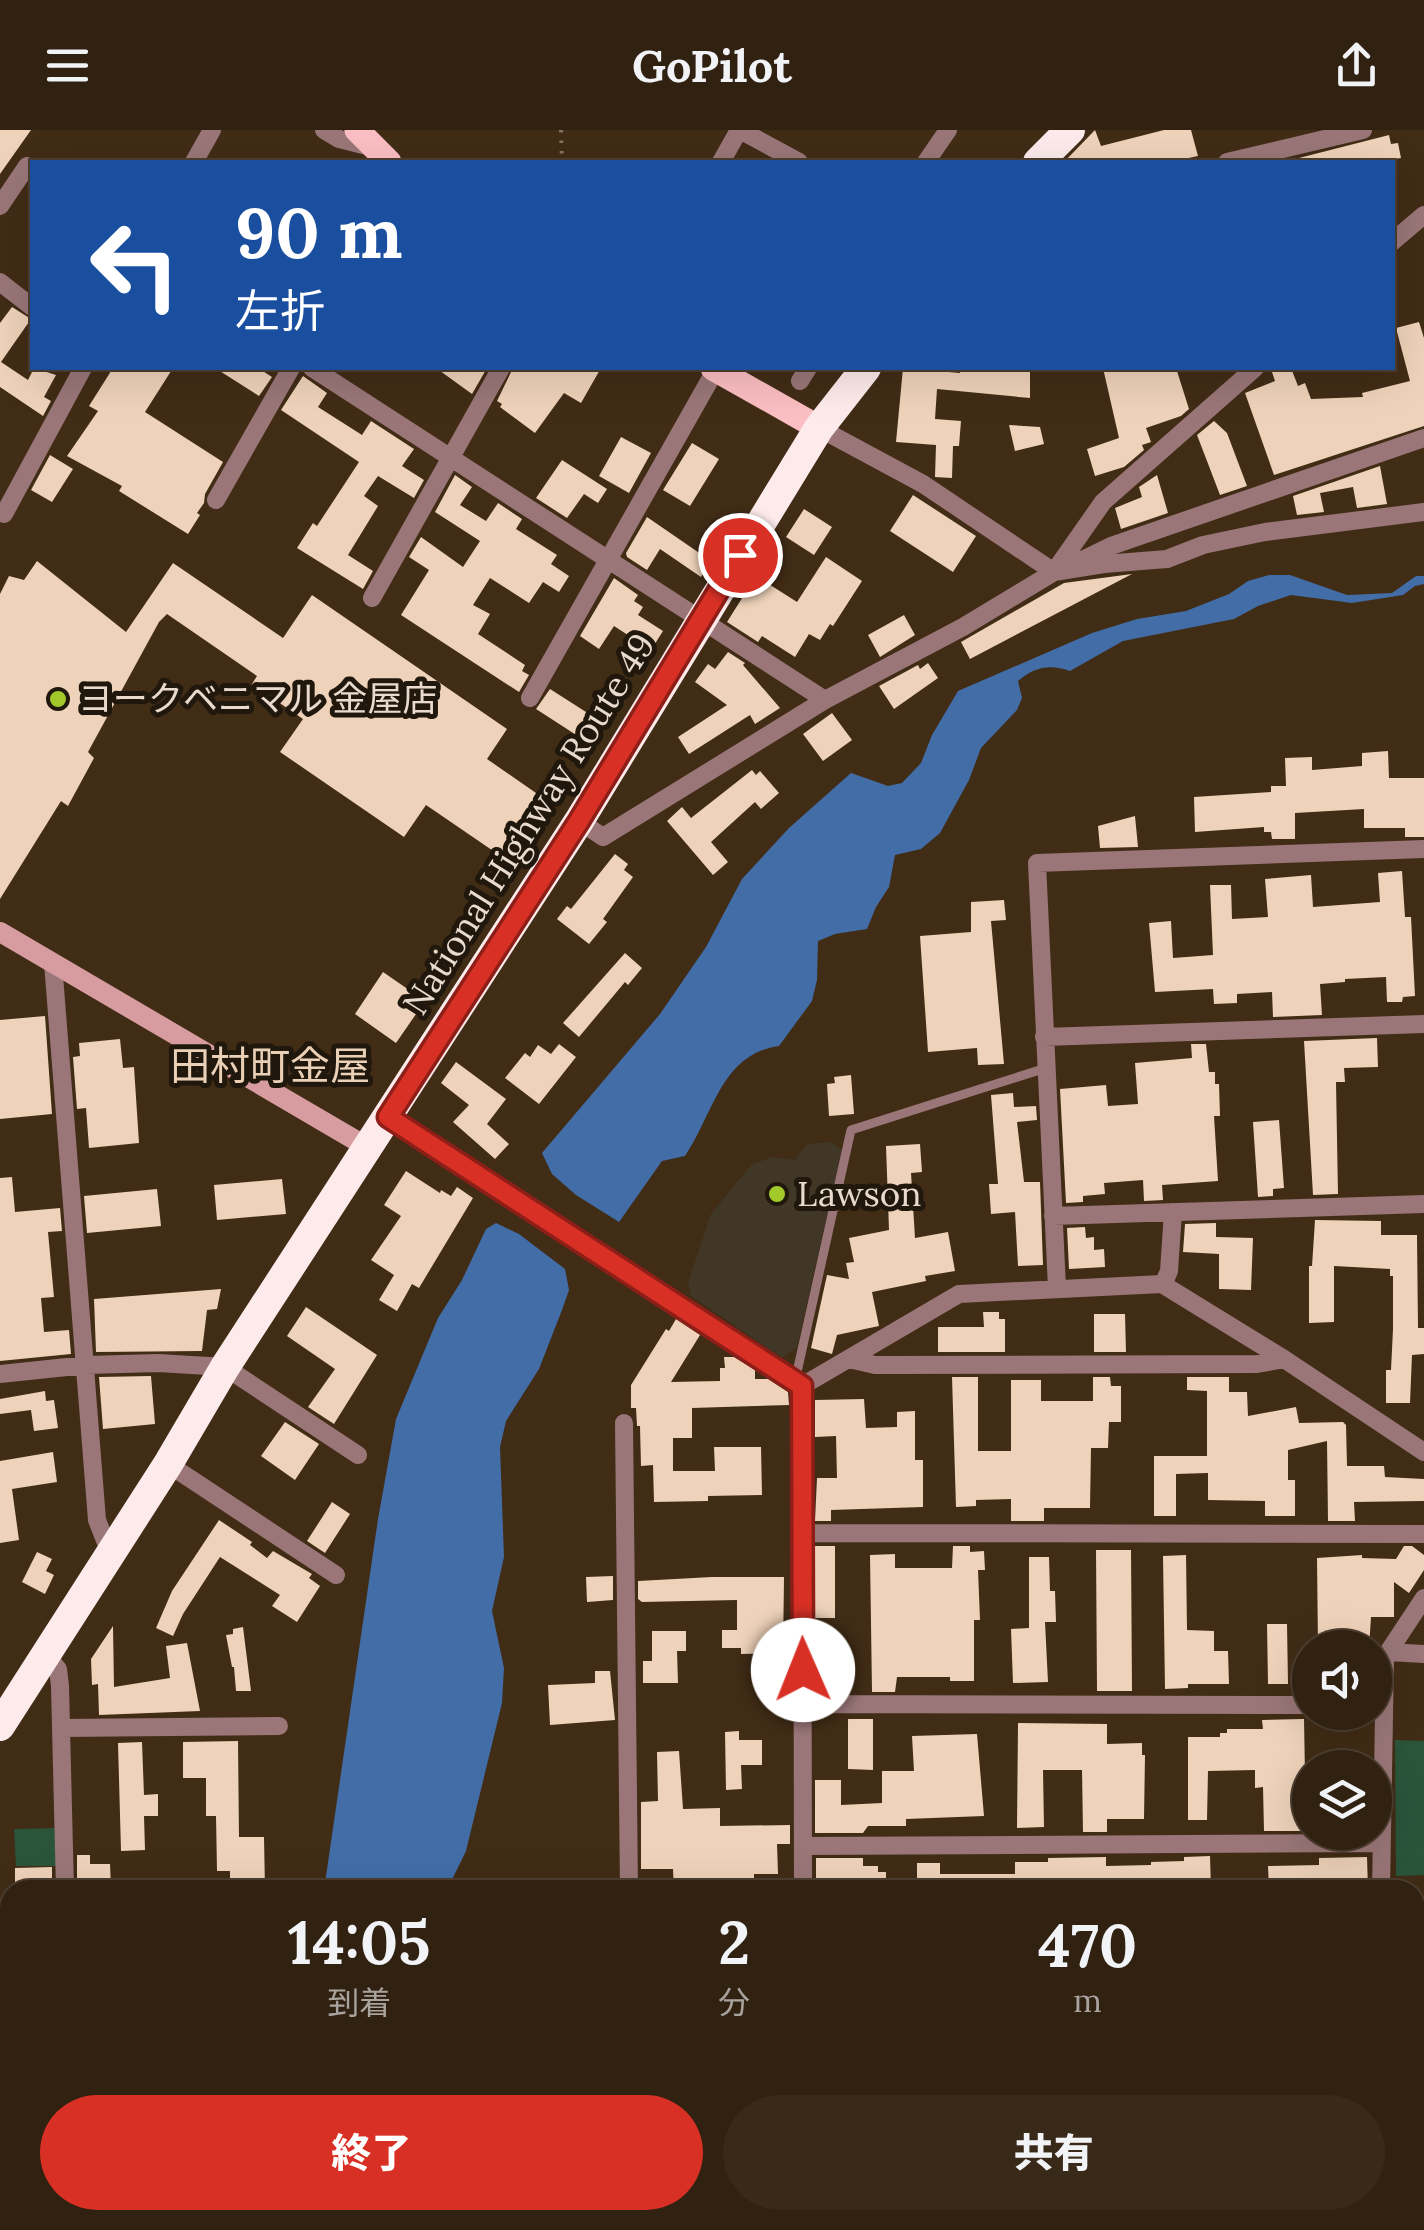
<!DOCTYPE html>
<html lang="ja">
<meta charset="utf-8">
<style>
:root{--surface:#312110;--page:#392919;--text:#f1f3f6;--muted:#a8a39f;--line:#4c3e30;--accent:#d93025}
body{margin:0;font-family:Lora,"Noto Sans JP",serif;background:var(--page);color:var(--text);height:100vh;display:flex;flex-direction:column;font-size:38px;white-space:nowrap}
*{box-sizing:border-box;margin:0}
p{font-size:32px;color:var(--muted)}
.icon{flex:none;width:55px;height:55px;fill:none;stroke:currentColor;stroke-width:2;stroke-linecap:round;stroke-linejoin:round}
.map{position:relative;flex:1;overflow:hidden}
.drawer{position:absolute;left:0px;top:1750px;width:1425px;height:350px;display:flex;flex-direction:column;background:var(--surface);border-radius:30px 30px 0 0;box-shadow:0 10px 40px #0002,0 0 0 2px var(--line)}
.drawer>*{flex:none}
.banner{position:absolute;left:30px;top:30px;width:1365px;height:210px;border-radius:0px;box-shadow:0 10px 40px #0002,0 0 0 2px var(--line);background:#1a4fa0;color:#fff;overflow:hidden}
.tools{position:absolute;left:1292px;top:1500px;display:grid;gap:20px}
.tools a{display:grid;place-items:center;width:100px;height:100px;border-radius:50%;background:var(--surface);box-shadow:0 10px 40px #0002,0 0 0 2px var(--line);font-size:50px}
.pin{position:absolute;display:grid;place-items:center;width:85px;height:85px;color:#fff;margin:-42px;border:5px solid #fff;border-radius:50%;box-shadow:0 2px 10px #0007}
.me{position:absolute;width:110px;margin:-55px;rotate:359deg;stroke-linejoin:round;filter:drop-shadow(0 0 8px #0008)}
.turn{display:flex;align-items:center;gap:35px;height:210px;padding:0 40px;font-size:45px}
.turn .icon{width:130px;height:130px;stroke-width:2.5}
.turn b{display:block;font-size:70px;line-height:85px}
.eta{display:flex;justify-content:space-evenly;align-items:center;height:170px;text-align:center}
.eta b{font-size:60px;font-weight:800;line-height:70px}
.cta{display:flex;gap:20px;margin-top:auto;padding:20px 40px}
.cta a{flex:1;height:115px;border-radius:60px;background:var(--accent);color:#fff;font-size:40px;font-weight:800;line-height:115px;text-align:center}
.cta a+a{background:var(--page);color:var(--text)}
header{display:flex;justify-content:space-between;align-items:center;height:130px;padding:0 40px;background:var(--surface);font-size:45px;font-weight:800}
.map>svg:first-child{display:block}
</style>
<header><svg class="icon" aria-label="menu" viewBox="0 0 24 24"><path d="M4 6h16M4 12h16M4 18h16"/></svg>GoPilot<svg class="icon" aria-label="share" viewBox="0 0 24 24"><path d="M12 15V3M7 8l5-5 5 5M5 13v7h14v-7"/></svg></header>
<div class="map">
<svg width="1424" height="2100" viewBox="0 0 1424 2100">
<rect width="100%" height="100%" fill="#412c16"/>
<!-- commercial -->
<path fill="#413727" d="M832,1012L842,1020L797,1217L782,1228L691,1166L688,1153L711,1084L751,1035L772,1027L795,1030L807,1014Z"/>
<!-- green -->
<path fill="#2a553b" d="M1395,1610L1424,1611V1745L1396,1746Z
M60,1698L62,1736H16L14,1699Z"/>
<!-- water -->
<path fill="#426da7" d="M1269,445H1290L1347,465L1392,463L1416,446H1424V454L1415,456L1403,465L1352,473L1291,465L1258,476L1234,489L1123,511L1070,541C1049,534 1035,537 1018,551L1022,568L1017,580L981,618L969,650L940,703L921,719L895,725L889,757L876,777L867,799L835,804L818,811L817,850L812,871L779,916C721,924 714,983 685,1026L662,1031L619,1092L576,1065L552,1044L542,1023L660,884L706,817L742,749L789,698L851,643L888,656L902,653L921,633L932,605L958,561L1092,503L1137,489L1186,481L1229,464L1248,451Z
M496,1093L519,1104L565,1139L569,1160L562,1180L539,1239L506,1291L500,1317L504,1427L492,1481L504,1538L502,1573L466,1721L447,1760H324L378,1389L396,1289L438,1188L462,1150L486,1099Z
M279,2090H380L379,2100H278Z"/>
<!-- building -->
<path fill="#eed2b9" d="M0,0H31L0,44Z
M1095,0L1101,16L1164,0H1191L1198,26L1170,32H1064Z
M1389,5L1391,14L1398,13L1401,28L1394,29V32H1299V28Z
M12,177L31,189L1,232L28,250L34,238L56,245L44,267L51,271L43,286L0,257V193Z
M1419,192L1424,208V296L1274,345L1245,263L1275,251L1272,242L1284,238H1291L1298,256L1305,253L1311,269L1363,267L1362,263L1410,251L1396,198Z
M113,238H173L145,282L223,332L205,364L204,373L197,383L200,385L188,404L119,361L122,356L67,326L98,281L89,276Z
M215,238H258L272,247L259,266Z
M436,238H487L472,264Z
M513,238H601L581,273L564,263L535,303L500,277L502,274L497,271Z
M903,238L960,243V238L1030,240V268L937,259L935,289L961,291L959,316H953L952,348L935,347L936,315L896,312Z
M1103,238H1176L1189,279L1181,286L1146,298L1151,312L1142,315L1144,320L1124,337L1095,346L1087,319L1119,308Z
M303,246L327,263L318,277L362,305L371,291L414,319L402,336L424,350L414,368L378,346L364,366L378,376L348,425L373,441L363,459L297,418L313,393L317,396L359,332L281,280Z
M1214,291L1227,303L1247,356L1220,365L1197,305Z
M1009,295L1040,297L1044,314L1015,321Z
M621,307L651,323L629,363L599,346Z
M692,313L719,329L690,376L663,360Z
M50,325L73,339L52,372L31,360Z
M562,330L607,359L598,373L584,364L567,388L536,368Z
M1380,336L1387,374L1357,378L1353,357L1320,363L1324,382L1297,385L1293,366Z
M455,345L472,357L460,375L486,391L498,373L522,389L516,399L557,425L551,434L569,446L559,462L543,452L529,473L490,448L473,475L490,484L478,504L525,535L522,541L529,545L519,562L401,485L429,440L409,427L421,407L463,437L480,411L435,382Z
M1157,345L1168,383L1121,399L1115,378L1142,367L1139,357Z
M913,365L976,406L953,442L890,401Z
M804,379L832,397L814,425L786,407Z
M647,387L711,431L701,447L660,419L647,440L627,427L626,423Z
M826,427L862,451L833,496L830,494L820,510L809,504L795,527L762,506L758,512L727,492L756,446L797,472Z
M37,431L126,502L173,433L283,508L312,465L507,599L487,629L546,670L505,729L426,675L404,707L280,622L303,589L252,554L257,546L167,484L159,492L88,622L94,628L68,676L61,671L0,769V464L9,446L24,450Z
M1132,444L970,529L961,512L1064,453Z
M614,448L638,465L634,471L643,477L638,485L663,501L651,520L614,496L599,519L580,506Z
M904,485L915,505L880,527L868,505Z
M728,522L745,533L743,535L780,578L755,594L750,585L689,624L678,607L727,575L695,552L708,534L715,539Z
M928,533L938,548L894,579L879,556L918,535L920,539Z
M550,559L597,589L584,610L536,579Z
M832,583L852,610L823,631L803,604Z
M1388,621L1389,648H1424V707H1405V698H1364V679L1295,683V709H1272L1271,702H1264V697L1195,702L1194,667L1271,662V656H1286L1285,628L1312,627V640L1362,636V623Z
M752,640L756,645L760,641L779,663L761,679L755,672L711,712L728,732L713,745L667,691L682,677L691,688Z
M1135,686L1138,717L1100,718L1098,696Z
M615,724L628,734L624,740L633,747L603,789L607,792L589,814L557,789L567,776L571,779Z
M1402,741L1405,787H1411L1415,866L1403,867L1402,872H1387L1386,847L1345,849V852L1320,854L1322,885L1273,887L1272,862L1237,864V873L1214,874L1213,859L1155,862L1149,793L1171,791L1173,828L1213,825L1210,755H1231L1232,789L1268,787L1265,749L1311,745L1313,777L1380,772L1378,743Z
M1004,770L1006,790L991,791L1004,934L978,935L977,918L928,922L920,806L971,802V772Z
M625,823L642,838L628,855L625,852L579,907L563,893Z
M383,842L425,871L396,913L355,884Z
M45,886L52,984L0,989V890Z
M1377,908L1378,937L1344,938L1345,952H1336L1338,1064L1313,1065L1304,911Z
M120,909L123,938L134,937L139,1013L89,1018L86,978L77,979L73,927L80,926L79,913Z
M559,914L576,927L539,974L505,948L525,923L530,927L538,915L551,924Z
M1191,914H1206L1209,942H1215V954H1219L1220,986H1214L1218,1051L1162,1055L1163,1070L1144,1071L1143,1050L1104,1053L1105,1064L1083,1066V1072L1066,1073L1060,959L1106,955L1108,976L1138,974L1135,933L1192,928Z
M456,932L506,969L487,994L509,1014L495,1029L453,992L469,975L441,953Z
M851,945L854,984L829,986L827,954L835,953L834,947Z
M1013,963L1014,977L1036,976L1037,990L1017,992L1024,1052H1040L1043,1135L1018,1136L1015,1082L991,1084L989,1054H998L991,965Z
M1279,990L1284,1058L1273,1059V1066L1258,1067L1253,992Z
M920,1014L922,1042L911,1043L915,1108L948,1102L955,1141L925,1146L926,1151L872,1162L879,1196L837,1205L832,1224L811,1218L827,1145L849,1149L846,1133L854,1132L849,1108L889,1100L886,1016Z
M406,1041L440,1063L441,1060L451,1066L457,1057L473,1068L419,1158L412,1154L397,1181L379,1170L394,1145L371,1130L401,1086L384,1075Z
M12,1047L15,1082L60,1078L62,1101L48,1102L54,1167L41,1168L44,1202L69,1200L71,1224L0,1231V1048Z
M282,1049L286,1084L217,1090L214,1055Z
M157,1059L161,1096L87,1103L84,1066Z
M1315,1090L1381,1091V1105H1417L1418,1198H1424V1224L1412,1225L1410,1273H1386V1240H1391L1393,1199V1146H1390V1139L1334,1136V1192L1309,1193V1136H1312Z
M1216,1093V1107L1253,1108L1251,1160L1219,1159V1124L1183,1122L1185,1094Z
M1085,1097L1086,1108L1094,1107V1120L1104,1119L1105,1137L1069,1139L1067,1098Z
M221,1159L217,1179L207,1180L202,1221L96,1222L94,1169Z
M306,1177L377,1225L334,1294L308,1277L335,1239L287,1206Z
M983,1182H999V1189H1005V1222H938V1197H984Z
M1094,1184H1125L1126,1222H1094Z
M676,1189L700,1205L671,1252L720,1251V1238H725L724,1227H734L755,1240V1249H768L788,1262L789,1275L692,1278V1308H673V1341H715L714,1317H761L762,1365L708,1366V1371L654,1372L653,1335L641,1336L640,1296H637L636,1278H631V1255L666,1199L669,1201Z
M151,1246L155,1294L103,1299L99,1247Z
M952,1247H978V1321H1011V1250H1041V1271H1093V1247H1110L1111,1256H1121V1292H1109L1108,1318H1091L1090,1378H1044V1391H1011V1369L976,1370V1376L956,1377Z
M1187,1247H1229V1262H1247L1248,1286L1296,1277L1299,1293L1343,1292L1346,1295L1347,1336H1384L1385,1347L1424,1349V1371L1354,1372L1355,1391H1328L1327,1311L1288,1320V1350H1295V1386H1265V1371L1208,1370V1343L1176,1344V1386H1154V1326H1207V1261L1187,1260Z
M45,1261L46,1271L54,1270L58,1298L34,1301L31,1280L0,1284V1269Z
M864,1269L866,1298L897,1297V1282L915,1281V1330H923V1377L831,1380V1391H815L817,1348H837L836,1306L815,1307V1270Z
M285,1292L319,1314L295,1350L261,1326Z
M53,1322L57,1352L12,1359L19,1410L0,1413V1331Z
M332,1372L350,1384L325,1423L307,1411Z
M219,1390L252,1412L250,1415L267,1428L273,1421L312,1444L309,1448L320,1456L297,1492L272,1476L280,1465L220,1427L183,1484L173,1506L156,1498L172,1461Z
M815,1416H835V1488H815Z
M953,1416H970V1422L984,1421L985,1440H978L980,1490H974V1551H950V1547H897L895,1562H872L870,1425L895,1424V1438H952Z
M1404,1416H1412L1424,1425V1440L1409,1463L1394,1452V1487H1371L1369,1518H1318L1317,1428L1362,1425V1428L1396,1429Z
M1096,1420H1131L1132,1561H1097Z
M37,1422L52,1429L46,1441L54,1445L45,1464L22,1452Z
M1186,1425L1187,1500L1214,1501V1521H1228L1229,1554H1188V1558L1165,1559L1163,1426Z
M1029,1427H1049L1050,1461H1055L1056,1492H1045L1048,1552L1013,1553L1011,1499L1029,1498Z
M613,1446V1470L587,1472L586,1447Z
M712,1447H784L783,1523L741,1524V1518H722V1500H737V1470L642,1472L638,1469V1451Z
M1267,1494H1287L1288,1554H1268Z
M113,1496L114,1557L170,1548L166,1516L187,1513L200,1581L99,1585L98,1554L92,1555L91,1529Z
M243,1497L251,1561H236L234,1537H232L226,1505L233,1504V1499Z
M652,1501H686V1521H677L678,1553H643V1531H652Z
M595,1541H610L615,1590L550,1595L548,1555L595,1553Z
M848,1589H873V1640L848,1639Z
M1304,1589L1306,1701H1264L1263,1657L1255,1658V1640L1208,1641L1207,1690H1188V1607H1220V1603H1227V1599H1263L1262,1590Z
M1018,1593L1107,1594V1614L1142,1613V1625H1145L1144,1689H1107V1702H1083L1082,1640H1043L1044,1697L1017,1698Z
M739,1601V1610H762V1635H741L742,1659L726,1660L725,1602Z
M977,1604L984,1686L906,1689V1696H868L863,1703H815V1650H841V1675L882,1673V1641H914L912,1606Z
M238,1611L239,1707H264L265,1760H230V1741H217L216,1686H206V1648H183V1612Z
M142,1612L144,1665L158,1664V1686H144L145,1720L121,1721L118,1613Z
M679,1621L683,1679L720,1678V1696L790,1695V1714H777L778,1744H754V1760H674L673,1739H641V1672L658,1671L657,1622Z
M77,1725H90V1734H110L111,1757L77,1760Z
M1210,1726L1211,1760H917V1733H940V1744H1015V1732H1048V1728L1106,1727V1736L1151,1735V1732L1184,1731V1727Z
M1367,1727L1368,1760H1269L1268,1736L1319,1735V1728Z
M816,1728H863V1736H878V1742H886V1760L816,1758Z
M52,1737V1760H15V1738Z"/>
<g fill="none" stroke-linecap="round" stroke-linejoin="round">
<!-- path -->
<path stroke="#857361" stroke-width="4" stroke-dasharray="2.5 8" stroke-linecap="butt" d="M561,0L562,32"/>
<!-- lane -->
<path stroke="#9a7678" stroke-width="9" d="M795,1251L851,1000L1046,938"/>
<!-- street -->
<path stroke="#9a7678" stroke-width="18" d="M324,0L339,9L371,17
M740,0L799,32
M194,32L212,0
M721,32L739,0
M926,32L948,0
M1227,32L1363,0
M0,76L27,36
M1392,112L1424,85
M0,152L32,177
M312,238L825,570
M800,251L808,238
M819,298L923,354L1054,442L1104,434L1167,429L1203,415L1265,402L1424,382
M216,370L291,238
M0,382L4,384L83,238
M1078,432L1111,416L1424,308
M372,468L501,238
M530,568L716,239
M579,691L603,707L825,570L963,497L1054,442L1103,372L1255,238
M53,833L97,1390L110,1423
M1044,907L1424,894
M388,987L802,1256
M1053,1086L1424,1074
M1163,1155L1169,1141L1173,1082
M1057,1158L1037,733L1424,719
M849,1229L875,1235L1257,1234L1284,1229
M0,1244L86,1235L158,1233L225,1237L358,1325
M802,1256L959,1164L1162,1154L1284,1229L1424,1322
M802,1256L803,1760
M624,1293L629,1760
M168,1334L336,1445
M801,1403L1424,1404
M1388,1522L1424,1524
M46,1525L58,1539L60,1556L65,1760
M803,1574L1310,1575
M61,1598L279,1596
M803,1716L1381,1713
M1381,1760L1385,1527L1424,1468
M0,1785H10
M1415,1857H1424
M0,1971H10
M1415,2030H1424
M804,2090V2100
M1378,2100V2090"/>
<!-- secondary -->
<path stroke="#d69ca0" stroke-width="20" d="M0,802L367,1017"/>
<!-- primary -->
<path stroke="#fbbec2" stroke-width="25" d="M357,0L389,32
M713,238L819,298"/>
<!-- highway -->
<path stroke="#fdeaeb" stroke-width="30" d="M1038,32L1070,0
M0,1596L168,1334L225,1237L579,691L819,298L866,238"/>
</g>
<g fill="none" stroke-linecap="round" stroke-linejoin="round">
<defs>
<path id="route" d="M740,425L579,691L388,987L802,1256L803,1540"/>
</defs>
<!-- route casing -->
<use href="#route" stroke="#8d1f18" stroke-width="25"/>
<!-- route -->
<use href="#route" stroke="#d93025" stroke-width="18"/>
</g>
<!-- markers -->
<g fill="#a1c92a" stroke="#20170d" stroke-width="4">
<circle cx="58" cy="569" r="10"/>
<circle cx="777" cy="1064" r="10"/>
</g>
<g text-anchor="middle" stroke-width="10" stroke-linejoin="round" paint-order="stroke">
<!-- poi labels -->
<g font-size="35" fill="#e8dbce" stroke="#20170d" text-anchor="start">
<text x="78" y="581">ヨークベニマル 金屋店</text>
<text x="797" y="1076">Lawson</text>
</g>
<!-- street labels -->
<g font-size="35" fill="#e8dbce" stroke="#20170d">
<text transform="translate(529 694) rotate(-58)" y="12">National Highway Route 49</text>
</g>
<!-- quarter labels -->
<g font-size="40" fill="#ead0b6" stroke="#20170d">
<text x="270" y="950">田村町金屋</text>
</g>
</g>
</svg>
<div class="tools">
<a><svg class="icon" aria-label="sound" viewBox="0 0 24 24"><path d="M4 9h4l5-4v14l-5-4H4zM17 9q2 3 0 6"/></svg></a>
<a><svg class="icon" aria-label="layers" viewBox="0 0 24 24"><path d="M12 4l9 5-9 5-9-5zM3 14l9 5 9-5"/></svg></a>
</div>
<div class="pin" style="left:740px;top:425px;background:#d93025"><svg class="icon" aria-label="arrive" viewBox="0 0 24 24"><path d="M6 21V4h12l-3 4 3 4H6"/></svg></div>
<svg class="me" style="left:803px;top:1540px" viewBox="-20 -20 40 40"><circle r="19" fill="#fff"/><path d="M0-13L10 11 0 6-10 11z" fill="#d93025"/></svg>
<div class="banner">
<div class="turn"><svg class="icon" aria-label="left" viewBox="0 0 24 24"><path d="M17 20v-9H6M10 6l-5 5 5 5"/></svg><div><b>90 m</b>左折</div></div>
</div>
<section class="drawer">
<div class="eta">
<div><b>14:05</b><p>到着</p></div>
<div><b>2</b><p>分</p></div>
<div><b>470</b><p>m</p></div>
</div>
<div class="cta"><a>終了</a><a>共有</a></div>
</section>
</div>
